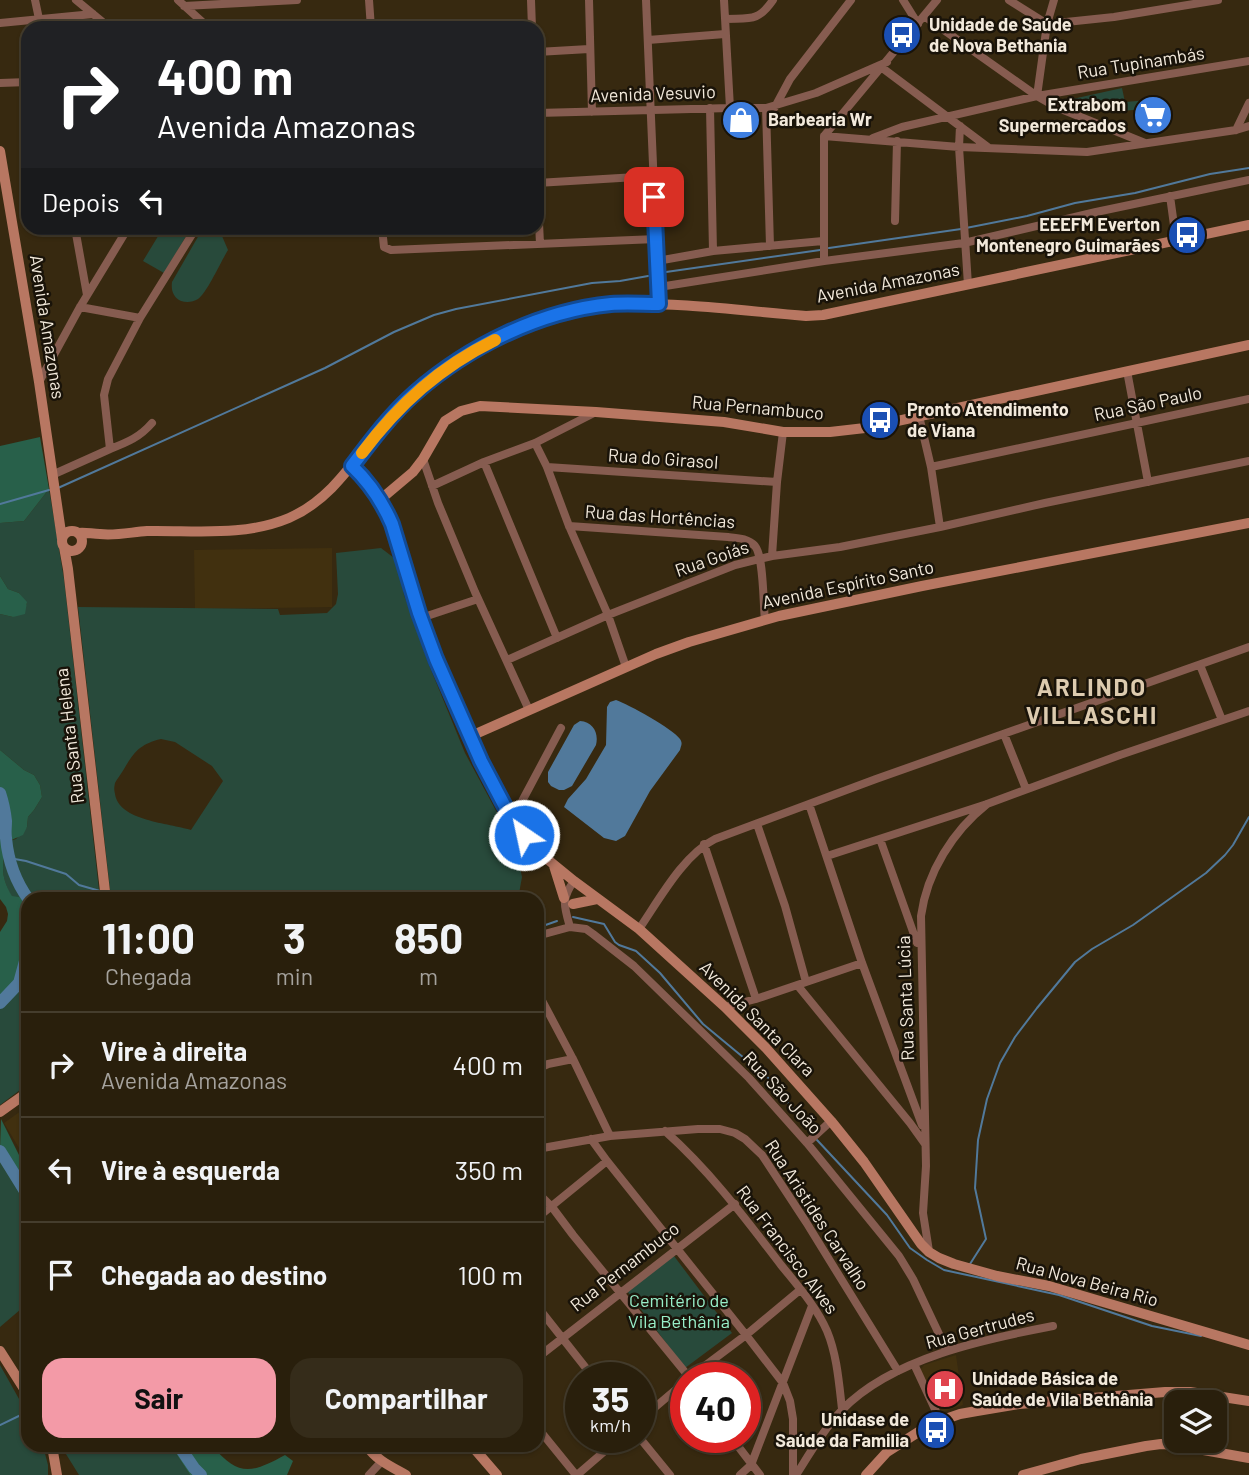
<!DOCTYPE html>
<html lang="pt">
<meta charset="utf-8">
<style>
:root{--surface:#291f0c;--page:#352c1a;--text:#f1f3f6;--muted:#a5a29d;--line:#453d2d;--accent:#f39aa7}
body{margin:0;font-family:Barlow,sans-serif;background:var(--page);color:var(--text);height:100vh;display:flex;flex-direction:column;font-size:26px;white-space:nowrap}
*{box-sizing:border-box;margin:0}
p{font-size:23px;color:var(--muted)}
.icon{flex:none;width:38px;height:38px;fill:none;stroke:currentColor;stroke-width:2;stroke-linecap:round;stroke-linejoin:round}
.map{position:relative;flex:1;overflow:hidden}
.details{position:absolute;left:21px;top:892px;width:523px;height:560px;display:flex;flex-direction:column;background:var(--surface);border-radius:21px;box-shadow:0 2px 5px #0004,0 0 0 2px var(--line)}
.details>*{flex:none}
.hud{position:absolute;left:21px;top:21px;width:523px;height:214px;border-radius:21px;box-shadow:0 2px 5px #0004,0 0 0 2px var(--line);background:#202124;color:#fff;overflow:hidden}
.buttons{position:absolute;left:1164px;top:1390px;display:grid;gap:14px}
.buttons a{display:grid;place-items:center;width:63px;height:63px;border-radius:14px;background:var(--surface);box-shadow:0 2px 5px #0004,0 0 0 2px var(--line);font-size:35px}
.speed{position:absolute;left:565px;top:1362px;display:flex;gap:14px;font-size:35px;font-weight:700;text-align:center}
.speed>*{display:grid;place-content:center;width:91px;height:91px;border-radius:50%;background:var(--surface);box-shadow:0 2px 5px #0004,0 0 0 2px var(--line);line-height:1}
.speed small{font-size:18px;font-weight:400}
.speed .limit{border:10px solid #d22;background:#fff;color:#111}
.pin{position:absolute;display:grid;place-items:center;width:60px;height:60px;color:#fff;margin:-30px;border-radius:14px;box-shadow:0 4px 10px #0006}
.me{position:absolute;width:77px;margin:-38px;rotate:326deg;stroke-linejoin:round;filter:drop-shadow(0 0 5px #0008)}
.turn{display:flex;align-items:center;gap:24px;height:147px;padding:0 21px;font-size:32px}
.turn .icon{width:91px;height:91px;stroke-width:2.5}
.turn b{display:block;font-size:49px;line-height:60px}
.then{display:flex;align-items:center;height:66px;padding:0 21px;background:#0003;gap:14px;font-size:26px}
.eta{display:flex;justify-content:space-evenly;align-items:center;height:119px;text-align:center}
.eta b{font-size:42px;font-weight:700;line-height:49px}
.cta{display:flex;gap:14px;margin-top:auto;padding:14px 21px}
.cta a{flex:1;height:80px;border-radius:21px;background:var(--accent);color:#111;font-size:28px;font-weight:700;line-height:80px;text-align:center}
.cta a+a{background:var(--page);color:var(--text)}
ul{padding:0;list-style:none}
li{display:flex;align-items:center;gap:21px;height:105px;padding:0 21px;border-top:2px solid var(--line)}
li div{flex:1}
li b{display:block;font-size:26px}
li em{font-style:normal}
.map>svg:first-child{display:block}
</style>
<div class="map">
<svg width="1249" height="1475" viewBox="0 0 1249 1475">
<rect width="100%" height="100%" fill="#372910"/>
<!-- built -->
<path fill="#41300f" d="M332,548V607L195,609L194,550Z
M28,1106V1163L4,1123Z
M956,1355L963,1405L940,1413L920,1370L924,1365Z"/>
<!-- green -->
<path fill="#284a3b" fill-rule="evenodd" d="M1122,88L1125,102L1148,100L1151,111H1148L1147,109L1120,111L1114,108L1111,102L1065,103L1068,100Z
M163,228H191L164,273L143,261Z
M203,228H222V236L228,250C221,261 207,293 198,299C193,302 187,303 181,301C173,297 171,290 172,282Z
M49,489L64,579L100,899H31L12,897C0,876 1,864 9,841L16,839L27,827L28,817L34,810L42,797L40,785L34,775L24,770L0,750V614L13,617L27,604L19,593L8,589L0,576V523L24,521Z
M381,548L398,561L404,595L429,665L465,753L516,848L522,877L518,899L111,898L78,607L278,609L280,615L327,613L336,604L338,594L336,553ZM161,739L175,742L212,766L223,781L191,830C169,823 119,821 115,794C114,789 114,788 115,783C117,779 121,774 124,769C134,752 140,744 161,739Z
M28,947V1084L0,1105V997C16,983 22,966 28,947Z
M0,1149C9,1163 19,1177 20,1194L28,1201V1303L0,1327Z
M674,1256L732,1333L685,1368L627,1291Z
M0,1365L28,1415V1446H43L48,1465V1475H0Z
M61,1446H171L190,1475H79Z"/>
<!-- forest -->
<path fill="#28604a" d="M40,437L49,489L24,521L0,523V446Z
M0,576L8,589L19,593L27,602L25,614L13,617L0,614Z
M0,750L24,770L34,775L40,785L42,797L34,810L28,817L27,827L23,835L9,841C1,863 0,876 12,896L31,899L28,900C28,937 31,969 0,997V932L7,921L8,914L6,907L0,899Z
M1,1119L28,1173V1201L20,1194L21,1191L16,1174L0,1149Z
M171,1446H212C238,1475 249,1475 285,1455L293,1461L287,1475H190Z"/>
<!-- water -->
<path fill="#51799b" d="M616,700C628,704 673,729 680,739C683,744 681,745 680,750L650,791L625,836L616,841L604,838L564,807L568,799L586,779L606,745L607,707L610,702Z
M580,721C593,722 599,733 596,745L572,786L564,790H559L551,786L548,782V772L574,725Z"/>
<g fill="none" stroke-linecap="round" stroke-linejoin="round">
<!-- stream -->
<path stroke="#51799b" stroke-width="2" d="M966,228L1027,216L1075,203L1135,193L1210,174L1249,168
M829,248L961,229
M666,272L820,250
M58,488L325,368L394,332L434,315L456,309L592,283L620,281L648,276
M0,504L49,490
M9,858L26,861L66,874L79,885L100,891
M108,894L131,900
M573,917L604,924L615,942L619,945L636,951L660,973L703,1024L773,1082L809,1131
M537,928L557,921
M817,1140L887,1215L910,1248L927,1260L944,1270L1059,1295L1152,1326L1201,1336
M970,1264L986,1239L975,1188L978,1140L987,1099L1000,1063L1015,1037L1037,1008L1075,962L1092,949L1133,925L1206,873L1225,855L1233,845L1249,817
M0,1425L25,1413"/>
<!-- river -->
<path stroke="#51799b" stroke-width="12" d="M0,793C3,802 5,812 6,821C6,827 5,832 6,838C8,860 15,881 29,900
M0,1003L19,983L28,950
M0,1151L28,1196
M179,1446L194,1468L201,1475"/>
<!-- street -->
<path stroke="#865c50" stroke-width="8" d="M35,0L39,19
M76,0L110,28
M178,0L209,28
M369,0L371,28
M531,0L532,28
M589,0L592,112
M646,0L659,305
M724,0L730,108
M903,0L918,24
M1009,0L1047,24L1114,17L1218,0
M184,6L297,0
M924,16L1037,96L1056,107L1145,143
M726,19C750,18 758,22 773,0
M0,23L93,14
M648,40L725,34
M537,52L589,49
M881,67L989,148
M0,83L28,82
M1037,96L1047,24L1054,0
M775,107L790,79L851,0
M710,108L713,251
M766,108L770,246
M537,113L730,108H766L816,93L887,62
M960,126L959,147L968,285
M1236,130L1249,103
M824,136L959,147L1087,152L1236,130L1249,126
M873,138L902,127L1037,96L1249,61
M537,180L540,244
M537,183L653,176
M1170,196L1176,240
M895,221L897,141
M75,228L87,295
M382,228L384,247L391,250L656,239
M657,261L713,251L823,241
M824,261V136L937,0
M659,287L824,261L964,243L1096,212L1249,180
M140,318L196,228
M1127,371L1148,482
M39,382L80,307L128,228
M919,416L931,467L940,527
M535,443L547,467L569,526L608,615L626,667
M110,449C128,442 140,437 152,423
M423,459L438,503L475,592L529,710
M484,462L557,638
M547,467L777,482
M931,467L1249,399
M52,475L110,449L104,395L108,379L140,318L80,307
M432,486L484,462L535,443L594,413
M569,526L728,537C736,538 748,538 755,546C764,557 763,604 765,620
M772,556L777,482L783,432
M421,618L478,599
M507,660L608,615L735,565L772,556L840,547L940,527L1045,503L1249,461
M1200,665L1222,720
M1004,734L1026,789
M809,804L862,963L922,1125
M512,820L561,728
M757,824L785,906L806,982
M880,839L917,943
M704,844L756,999
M827,856L987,804L1120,755L1249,711
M570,927C564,906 561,899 574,881
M639,929C659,900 683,855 715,839L876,779L1249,647
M537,936L570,927L586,929L593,934L634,966L749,1078L807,1143L899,1256L913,1279L947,1351
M798,986L910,1123L925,1144
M537,991L573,1059L610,1136
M725,1007L756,999L862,963
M537,1069L548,1064L573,1059
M665,1131C710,1171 745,1218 781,1265C797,1285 816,1306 827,1331C837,1355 839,1383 842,1409
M591,1139L607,1161L746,1335L783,1383L790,1401L793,1419V1475
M807,1143L831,1121
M537,1149L610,1136L698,1129H720L735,1133L745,1139L762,1155L806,1222L898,1371
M537,1192L552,1207L573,1235L689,1377
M537,1218L607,1161
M929,1251L923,1213L926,1166L921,916C927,872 953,831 987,804
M537,1306L593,1377
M537,1358L735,1204
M914,1364L940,1420
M690,1377L746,1335L800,1290
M640,1420L686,1381
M537,1427L576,1475
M639,1437L670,1475
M731,1437L760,1475
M373,1454L384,1446
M369,1475L382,1461
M577,1475L621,1437
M740,1475L751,1465L812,1306
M796,1475C810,1453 824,1429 842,1410C892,1358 985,1339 1053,1326"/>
<!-- secondary -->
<path stroke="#b87762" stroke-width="10" d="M0,151L39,382L62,539
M352,466C370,483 382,502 392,524L419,613L436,659L481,761L512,820L536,850L574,881L639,929L725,1007L766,1048L831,1121L864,1162L921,1244L929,1252L939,1258L954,1264L997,1276L1049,1286L1249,1345
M381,499L413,472L423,459L445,421L461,411L480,406L596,412L724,422L783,432H830L865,428L1249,345
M62 541a10 10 0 1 1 20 0a10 10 0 1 1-20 0Z
M78,533C86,532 92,534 100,534C115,536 132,532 147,531C194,530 244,537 289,518C326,502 348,470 372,439C384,424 398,410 412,396C459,350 550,306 616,304C679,302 744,311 806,316L823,315L1249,225
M64,547L68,569L106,900
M471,736L656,654L689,642L779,616L922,586L1249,523
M554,866L564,898
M573,904L597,899
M0,1112L28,1092
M0,1351L28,1395
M52,1446L57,1475
M367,1446C376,1460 392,1467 406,1475
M472,1446L497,1475
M866,1475L887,1452L931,1424L960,1414L977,1411L1019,1404L1165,1392H1190L1249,1401
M1023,1475L1081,1459L1146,1446L1161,1444L1175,1445L1249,1458"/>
</g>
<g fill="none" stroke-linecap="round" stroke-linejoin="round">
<defs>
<path id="route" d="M524,835L512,820L481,761L436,659L419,613L392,524C382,501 370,483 352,466C371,441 391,414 415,393C469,346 540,311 611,304C627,303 643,304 659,304L654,197"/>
</defs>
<!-- route casing -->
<use href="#route" stroke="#114b97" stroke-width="18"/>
<!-- route -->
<use href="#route" stroke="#1a73e8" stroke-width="12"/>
<!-- slow -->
<path stroke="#f59e0b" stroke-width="12" d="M362,453C399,404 440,367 495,340"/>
</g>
<!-- icons -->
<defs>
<symbol id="bus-disc" viewBox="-11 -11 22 22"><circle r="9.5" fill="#1a4fb4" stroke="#191309"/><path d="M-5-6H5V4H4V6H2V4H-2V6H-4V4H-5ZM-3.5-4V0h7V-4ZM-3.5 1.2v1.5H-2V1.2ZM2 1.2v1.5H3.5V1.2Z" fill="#fff"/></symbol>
<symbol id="supermarket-disc" viewBox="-11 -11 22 22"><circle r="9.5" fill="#3f7fe0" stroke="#191309"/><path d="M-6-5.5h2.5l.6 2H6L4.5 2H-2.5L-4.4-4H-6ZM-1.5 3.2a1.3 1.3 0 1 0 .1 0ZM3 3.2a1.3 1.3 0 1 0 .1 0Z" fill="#fff"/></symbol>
<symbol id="shop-disc" viewBox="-11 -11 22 22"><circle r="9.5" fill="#3f7fe0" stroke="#191309"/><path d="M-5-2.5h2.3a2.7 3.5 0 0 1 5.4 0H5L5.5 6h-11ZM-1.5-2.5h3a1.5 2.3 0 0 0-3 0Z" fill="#fff"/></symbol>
<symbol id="hospital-disc" viewBox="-11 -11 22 22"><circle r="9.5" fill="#e0444e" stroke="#191309"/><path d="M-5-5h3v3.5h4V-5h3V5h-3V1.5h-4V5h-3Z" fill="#fff"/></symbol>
</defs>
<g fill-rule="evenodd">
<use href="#bus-disc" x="880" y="13" width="44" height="44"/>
<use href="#supermarket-disc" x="1131" y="93" width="44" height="44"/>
<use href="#shop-disc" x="719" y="98" width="44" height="44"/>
<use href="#bus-disc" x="1165" y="213" width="44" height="44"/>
<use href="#bus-disc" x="858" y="398" width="44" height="44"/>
<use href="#hospital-disc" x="923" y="1367" width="44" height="44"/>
<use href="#bus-disc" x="914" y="1408" width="44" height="44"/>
</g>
<g text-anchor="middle" stroke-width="5" stroke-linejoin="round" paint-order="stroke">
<!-- poi labels -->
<g font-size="18" font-weight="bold" fill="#f2e9db" stroke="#191309" text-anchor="start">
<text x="929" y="31">Unidade de Saúde<tspan x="929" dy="21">de Nova Bethania</tspan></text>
<text x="1126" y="111" text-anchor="end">Extrabom<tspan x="1126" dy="21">Supermercados</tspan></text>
<text x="768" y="126">Barbearia Wr</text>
<text x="1160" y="231" text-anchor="end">EEEFM Everton<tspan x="1160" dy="21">Montenegro Guimarães</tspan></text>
<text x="907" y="416">Pronto Atendimento<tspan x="907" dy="21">de Viana</tspan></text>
<text x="972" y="1385">Unidade Básica de<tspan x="972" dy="21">Saúde de Vila Bethânia</tspan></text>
<text x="909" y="1426" text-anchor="end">Unidase de<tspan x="909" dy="21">Saúde da Familia</tspan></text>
</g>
<!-- street labels -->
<g font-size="18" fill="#f2e9db" stroke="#191309">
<text transform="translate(1141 63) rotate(-9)" y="6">Rua Tupinambás</text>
<text transform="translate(653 94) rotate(-2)" y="6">Avenida Vesuvio</text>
<text transform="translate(888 283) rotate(-11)" y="6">Avenida Amazonas</text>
<text transform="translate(47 327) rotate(81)" y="6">Avenida Amazonas</text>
<text transform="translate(1148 404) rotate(-12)" y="6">Rua São Paulo</text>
<text transform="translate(758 408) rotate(5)" y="6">Rua Pernambuco</text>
<text transform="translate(663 459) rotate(4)" y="6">Rua do Girasol</text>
<text transform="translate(660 517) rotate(4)" y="6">Rua das Hortências</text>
<text transform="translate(712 559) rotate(-19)" y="6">Rua Goiás</text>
<text transform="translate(848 585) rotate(-12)" y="6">Avenida Espírito Santo</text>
<text transform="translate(70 736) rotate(-97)" y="6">Rua Santa Helena</text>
<text transform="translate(906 998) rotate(-92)" y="6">Rua Santa Lúcia</text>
<text transform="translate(757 1019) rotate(45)" y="6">Avenida Santa Clara</text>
<text transform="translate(782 1093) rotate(47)" y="6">Rua São João</text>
<text transform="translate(817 1215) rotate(57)" y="6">Rua Aristides Carvalho</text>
<text transform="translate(787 1250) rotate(53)" y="6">Rua Francisco Alves</text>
<text transform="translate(625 1267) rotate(-38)" y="6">Rua Pernambuco</text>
<text transform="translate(1087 1282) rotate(15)" y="6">Rua Nova Beira Rio</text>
<text transform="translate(980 1329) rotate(-15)" y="6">Rua Gertrudes</text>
</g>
<!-- park labels -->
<g font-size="18" fill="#98efc9" stroke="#191309">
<text x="679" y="1307">Cemitério de<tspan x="679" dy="21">Vila Bethânia</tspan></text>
</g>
<!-- district labels -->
<g font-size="24" font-weight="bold" letter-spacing="2" fill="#ddcbaf" stroke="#191309">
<text x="1092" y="696">ARLINDO<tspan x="1092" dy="28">VILLASCHI</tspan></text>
</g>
</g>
</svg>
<div class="buttons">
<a><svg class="icon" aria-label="layers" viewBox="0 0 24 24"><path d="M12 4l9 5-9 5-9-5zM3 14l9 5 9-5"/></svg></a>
</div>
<div class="speed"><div>35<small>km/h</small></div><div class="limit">40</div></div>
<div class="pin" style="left:654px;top:197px;background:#d93025"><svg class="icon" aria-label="arrive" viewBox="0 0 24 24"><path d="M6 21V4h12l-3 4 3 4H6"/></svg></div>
<svg class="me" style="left:524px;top:835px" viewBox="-20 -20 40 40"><circle r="17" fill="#1a73e8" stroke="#fff" stroke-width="3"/><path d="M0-11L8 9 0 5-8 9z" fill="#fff"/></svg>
<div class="hud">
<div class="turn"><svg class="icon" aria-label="right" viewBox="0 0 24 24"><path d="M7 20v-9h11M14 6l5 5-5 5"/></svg><div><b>400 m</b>Avenida Amazonas</div></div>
<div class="then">Depois<svg class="icon" aria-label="left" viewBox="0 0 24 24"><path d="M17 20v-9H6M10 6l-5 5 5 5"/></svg></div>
</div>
<section class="details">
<div class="eta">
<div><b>11:00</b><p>Chegada</p></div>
<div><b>3</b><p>min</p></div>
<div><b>850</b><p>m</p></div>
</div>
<ul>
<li><svg class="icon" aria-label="right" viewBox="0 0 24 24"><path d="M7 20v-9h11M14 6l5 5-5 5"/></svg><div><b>Vire à direita</b><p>Avenida Amazonas</p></div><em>400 m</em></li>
<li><svg class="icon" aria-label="left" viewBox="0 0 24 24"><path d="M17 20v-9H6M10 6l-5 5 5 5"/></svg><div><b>Vire à esquerda</b></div><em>350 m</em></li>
<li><svg class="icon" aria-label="arrive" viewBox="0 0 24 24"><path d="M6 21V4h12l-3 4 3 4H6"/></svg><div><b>Chegada ao destino</b></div><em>100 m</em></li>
</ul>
<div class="cta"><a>Sair</a><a>Compartilhar</a></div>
</section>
</div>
